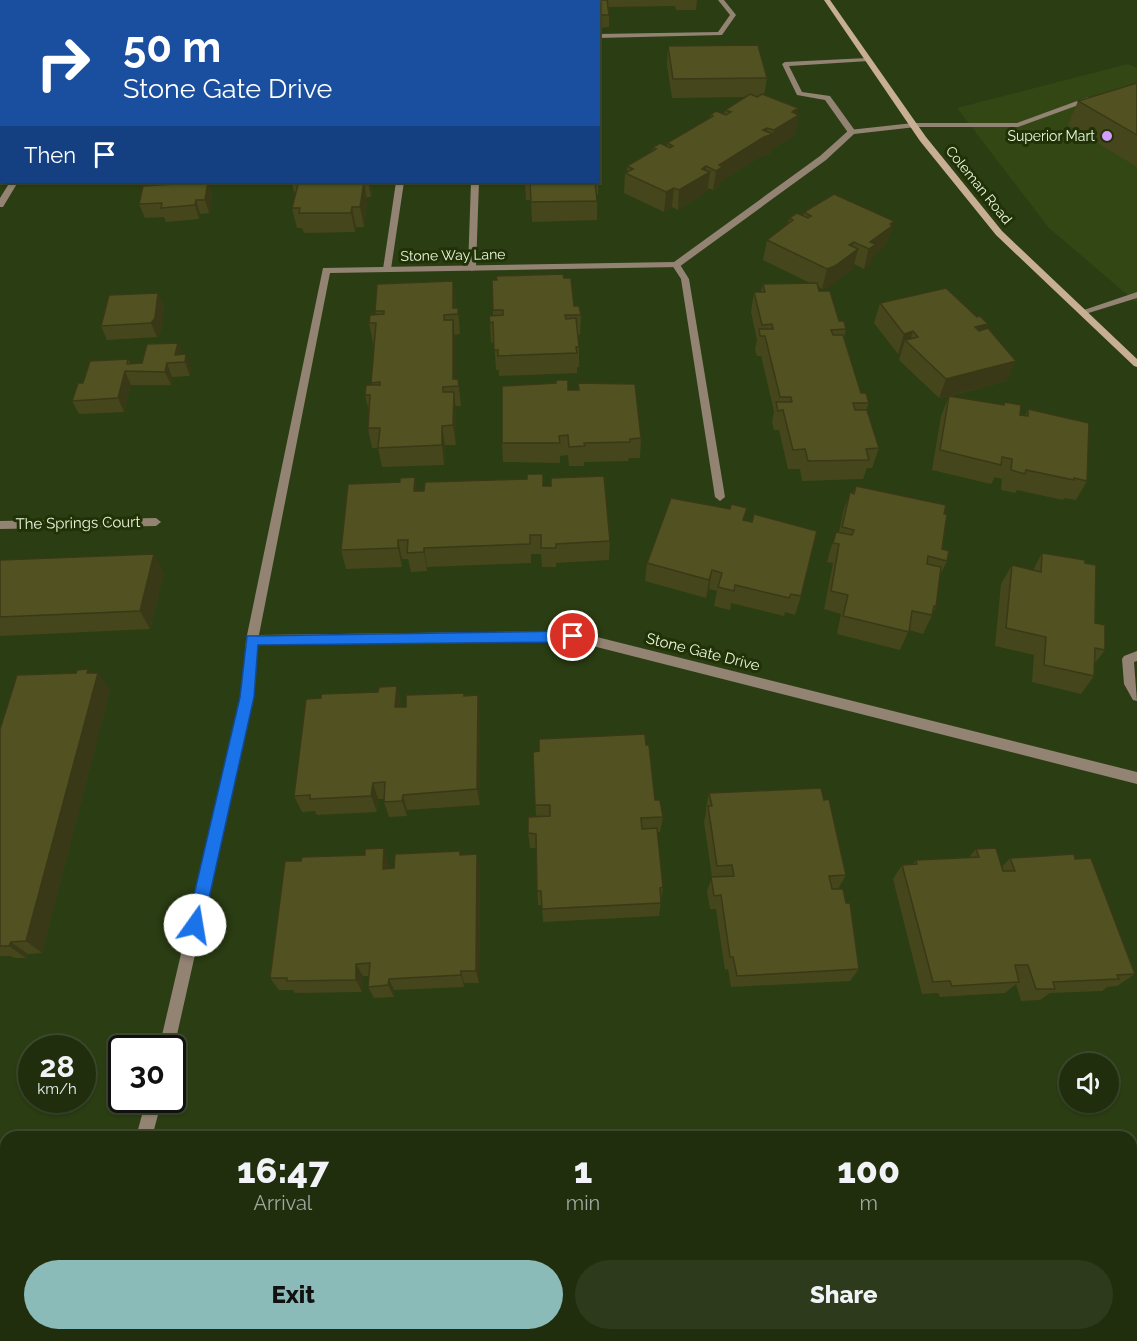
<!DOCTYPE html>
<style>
:root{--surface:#202e0e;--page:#2d3a1c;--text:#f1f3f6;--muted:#a2a89e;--line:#3d4a2e;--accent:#8bbbb9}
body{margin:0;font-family:Raleway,sans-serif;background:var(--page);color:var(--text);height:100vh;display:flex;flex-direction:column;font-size:22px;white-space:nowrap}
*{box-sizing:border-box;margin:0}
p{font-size:20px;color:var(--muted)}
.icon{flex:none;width:33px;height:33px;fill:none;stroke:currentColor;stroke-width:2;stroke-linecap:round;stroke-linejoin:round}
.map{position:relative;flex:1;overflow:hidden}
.side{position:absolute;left:0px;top:1131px;width:1137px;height:210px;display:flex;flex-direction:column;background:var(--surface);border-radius:18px 18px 0 0;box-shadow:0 2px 4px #0004,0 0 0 2px var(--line)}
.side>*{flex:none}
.top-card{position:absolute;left:0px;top:0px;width:600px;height:183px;box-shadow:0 2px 4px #0004,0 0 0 2px var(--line);background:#1a4fa0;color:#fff;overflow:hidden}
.tools{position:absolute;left:1059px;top:1053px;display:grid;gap:12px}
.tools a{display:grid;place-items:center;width:60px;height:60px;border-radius:50%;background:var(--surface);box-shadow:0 2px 4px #0004,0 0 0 2px var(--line);font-size:30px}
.speed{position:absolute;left:18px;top:1035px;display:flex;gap:12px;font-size:30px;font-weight:700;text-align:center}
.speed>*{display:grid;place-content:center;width:78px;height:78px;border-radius:50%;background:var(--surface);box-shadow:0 2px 4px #0004,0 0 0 2px var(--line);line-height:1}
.speed small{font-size:15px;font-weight:400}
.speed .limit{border:3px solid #111;border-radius:9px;background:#fff;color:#111}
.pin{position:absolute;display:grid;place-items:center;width:51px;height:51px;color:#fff;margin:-26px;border:3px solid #fff;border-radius:50%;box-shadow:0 2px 6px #0007}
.me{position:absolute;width:66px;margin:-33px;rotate:13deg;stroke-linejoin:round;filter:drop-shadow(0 0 4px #0008)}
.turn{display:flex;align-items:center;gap:21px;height:126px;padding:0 24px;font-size:27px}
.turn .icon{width:78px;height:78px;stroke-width:2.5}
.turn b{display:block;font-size:42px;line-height:51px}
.then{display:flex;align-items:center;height:57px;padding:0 24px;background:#0003;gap:12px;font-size:22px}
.eta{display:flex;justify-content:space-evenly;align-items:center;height:102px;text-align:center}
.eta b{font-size:36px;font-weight:800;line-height:42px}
.primary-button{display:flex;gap:12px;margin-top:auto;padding:12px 24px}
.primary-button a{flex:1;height:69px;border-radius:36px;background:var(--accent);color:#111;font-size:24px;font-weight:800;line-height:69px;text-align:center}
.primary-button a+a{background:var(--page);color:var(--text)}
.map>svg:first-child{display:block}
</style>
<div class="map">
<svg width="1137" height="1341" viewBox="0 0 1137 1341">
<rect width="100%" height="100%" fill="#2b3d13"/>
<!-- built -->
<path fill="#334715" d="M1128,64L1137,68V303L1049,228L957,108Z"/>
<!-- green -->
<path fill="#803646" d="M0,1325L6,1326V1335H86L141,1341H0Z"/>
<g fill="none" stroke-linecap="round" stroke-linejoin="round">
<!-- service -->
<path fill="#938373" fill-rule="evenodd" d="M146,0H152L145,2Z
M867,58L869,59V61L789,66L802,92L830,96L856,132L852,134H849L825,100L797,95L782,64L785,62Z
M1088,97L1095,99L1018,127H913L909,125L913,123H1017Z
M396,182H404L391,269L387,272L383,269Z
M471,182H479L476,268L472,271L468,268Z
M676,262L679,263L689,279L725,497L720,501L715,497L681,279L672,265Z
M1137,292V298L1082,315L1078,312Z
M921,1335H939L941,1341H923Z"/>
<!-- minor -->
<path fill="#938373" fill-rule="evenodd" d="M114,0H120L113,2Z
M497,0H503V2H497Z
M718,0H724L736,15L722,35L598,38V34L718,32L730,15Z
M913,123H916V127L854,134L826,160L679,267L330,273L259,635L573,631L1137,772V784L573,641L257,645L253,697L174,1048L172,1051V1048H159L241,697L246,640L323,268L674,262L820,156L849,130Z
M10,182H18L3,207H0V198Z
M156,518L161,522L156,526L0,529V521Z
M1137,651V661L1134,662L1137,701L1133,700L1124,684L1122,659L1124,656Z
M146,1100H162L152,1137H136Z
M0,1141H6V1157H0Z
M1131,1159H1137V1175H1131Z"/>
<!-- secondary -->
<path fill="#c8af94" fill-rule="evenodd" d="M824,0H830L926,137L1002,231L1137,359V367L1134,366L996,235L920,141Z"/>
</g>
<!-- wall -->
<path fill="#46461c" d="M0,0H42L41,2H2V4H0Z
M174,0H462V2H174Z
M533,0H697L696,10H676L675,6L608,7L609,15V27L598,28V2Z
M0,23H2V49H0Z
M668,46L767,78L764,95L798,108L795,135L771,150L770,154L761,156L720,182V186L713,190L708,188L707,192L678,210L672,207L664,212L624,193L625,173L627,172V166L652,151V148L667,146V143L710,118L711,114H724L725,110L745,97L672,98L667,65Z
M1137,83V167L1068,125L1078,101Z
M598,171L599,175L598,195H597V220L532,222L531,200H526L525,182H598Z
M208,182L212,195L209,213L200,214L199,219L166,222L164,217L145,218L139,204Z
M293,182H371L372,189L371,197H367V201L364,227H356L355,232L304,233L302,228H297L292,208L295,195L292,184Z
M804,212L894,221L886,245L873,256L870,264L864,269L854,264L853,269L830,286L822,289L818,286L819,291L839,321L846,329L844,338L861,393L869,403L866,410L879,448L872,468H867L863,479L802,481L800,469H788L779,430H774L772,422L774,411L761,356H757L755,349L757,340L751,312L754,292H761L763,284L810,283L763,260L767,240L788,224L789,218L803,216Z
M564,278L574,306L581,315L580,335H578L579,347V367H577V373L499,376V370H496L494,342L491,343L490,323L493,315L492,280Z
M453,281L456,308H458L460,334L454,335L455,379H458L461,406H455L456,445H445L444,465L382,467L378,448H372L368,428L369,412L365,395L372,385L374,343H373L369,323L376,315L375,311Z
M158,293L164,307L161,331L157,337L107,340L101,326Z
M880,303L977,317L988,324L986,329L1007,381L949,396L1004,405L1005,402L1020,415L1025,416L1028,409L1087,481L1076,500L1064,498L1063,500L1017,490L1015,493L1001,490L1002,479L995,477L991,484L932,470L941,416L949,396L939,398L899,360L901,353L898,354L874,323Z
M178,343L182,355L191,368L190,376L172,377L171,385H131L124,412L79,414L72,401L128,359L131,364L142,363Z
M568,390L641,438L640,458H629L628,461L584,462V466H569L568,455L560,456V463L503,462L502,443Z
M400,482L418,491L543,486L610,541L609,560L556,563V567H542L541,554H531V563L427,567V571L411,572L408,559H402V567L346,569L341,550Z
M856,486L944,514L942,549L947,561L940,576L936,607L923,634L909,630L900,650L837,634L841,614L824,609L833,563L827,562L830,551L836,532H839L843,512L850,492L853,493Z
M744,521L801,596L795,615L785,612L784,616L731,603L730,610L714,606L717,591L709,589L706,598L645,581L647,563Z
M1042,553L1095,623L1105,650L1094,664V676L1081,694L1032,682L1034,655L995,646L1001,584L1012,565L1033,570Z
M0,560L164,573L150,629L0,636Z
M88,669L90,673L110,690L42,953L28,954L26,958H15L10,956H0V729L76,673Z
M397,686L401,703V707H406L465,696L480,713V805L407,810V816L389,817L384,802V799H378L377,812L317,815L315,811L302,812L294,796L321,698L378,692Z
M533,752L655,800L663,817L660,832H657L663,887L659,916L543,922L542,905H538L536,848H530L528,833L536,817Z
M709,793L846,875L838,889L859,969L850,981L731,987L728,969L725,970L716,909H710L707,891L712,877L704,822L706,813V808Z
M976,849L1002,867L1010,858L1135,974L1117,986L1107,987L1102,991L1050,993L1040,1000L1021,1001L1016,984L1005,993L940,997L938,993L922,994L893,879L902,865L913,864L916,860L969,857Z
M461,855L480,868L479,983H464V987L394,990V997L374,998L368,987L369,976H363L362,992L295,993L293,990H279L270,978L389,863V868H394Z"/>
<!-- shaded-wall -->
<path fill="#393917" d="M230,0H246V2L219,1Z
M798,108L797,116L799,115L795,135L771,150L770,154L761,156L720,182V186L713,190L716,171L719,165L767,128L766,137L773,134L774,130L792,112Z
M706,166L705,175L710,172L707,192L678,210L679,190L702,169Z
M208,182L212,195L209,213L205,200Z
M364,182L367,201L364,227L360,207Z
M368,182H371L372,189L371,197Z
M674,188L672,207L664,212L666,192Z
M196,200L200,214L199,219L195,205Z
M352,207L356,227L355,232L351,213Z
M894,221L886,245L873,256L870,264L864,269L870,242Z
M854,242L850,254L858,249L853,269L830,286L822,289L827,269L849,245Z
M453,281L456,301L455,314L453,308Z
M158,293L164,307L161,331L157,337L151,323Z
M453,320L455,340V386L453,379Z
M988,324L980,344L975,327Z
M913,331L909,344L905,340L901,353L898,354L904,334Z
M178,343L183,356L175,355Z
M186,354L191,368L190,376L185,362Z
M1016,361L1007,381L939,398L946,379Z
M167,363L172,377L171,385L165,372Z
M125,371L131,385L124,412L118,398Z
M454,392L456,412V445L453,425Z
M442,426L445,445L444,465L442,445Z
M415,477L419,496L414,491Z
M398,540L402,559V567L398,548Z
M424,548L427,567V571L424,552Z
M154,554L164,573L150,629L140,611Z
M712,570L709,589L706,598L709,580Z
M88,669L96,681L98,673L110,690L42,953L26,941Z
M397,686L401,703L400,724L395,707Z
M478,695L480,713V805L477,789Z
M373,783L378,799L377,812L371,796Z
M403,795L407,810V816L402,801Z
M384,848L389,863L388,883L383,869Z
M477,854L480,868L479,983L476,971Z
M11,942L28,954L26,958L9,946Z
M356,964L363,976L362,992L356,980Z
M461,971L464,983V987L461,975Z
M389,979L394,990V997L388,985Z"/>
<!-- building -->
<path fill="#515121" stroke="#393917" stroke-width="1.5" d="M189,0H230L219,1Z
M245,0H317V2H245Z
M389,0H461V2H389Z
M533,0H607L609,15H598V2H533Z
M0,23H2V36H0Z
M758,45L767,78L673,79L668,46Z
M1137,83V135L1078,101Z
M750,94L757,97L762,94L798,108L792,112L799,115L774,130L767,128L763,130L773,134L764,137L719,165L722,167L716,171L706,166L702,169L710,172L679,190L674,188L666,192L625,173L633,169L627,166L656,149L652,148L660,143L670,148L673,146L667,143L713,116L711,114L716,111L726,115L731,112L725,110Z
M208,182L205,200H196L195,205L161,208L162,203L139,204L143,186Z
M293,182H364L360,207H352L351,213H299L300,208H292L298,184H292Z
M530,182H595L597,201L531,202Z
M834,194L894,221L890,224L892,226L870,242L876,244L869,249L854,242L849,245L858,249L835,266L827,269L767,240L793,220L789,218L797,213L808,218L811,216L804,212Z
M563,274L564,278H571L574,306H579L581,315H565L566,319L576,318L579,347H576L577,353L498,356V350H494L493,322L490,323L489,316L503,315V310H493L492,280H497L496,276Z
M453,281V308H458V314L444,315V320H453V379H458L459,386L443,387V392H454L453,425L442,426V445L378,448L380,428H368L370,395H365L366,385H380V382L371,383L376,323H369L370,315L384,314V311H375L377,284Z
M817,283L819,291H830L839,321H844L846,329L831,330L833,335H843L861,393H866L869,403H853L855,410H867L879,448L866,449L869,460L808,461L805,449L793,450L783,410L778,411L776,402H792L791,397H780L765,336H760L759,329H773L772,324L762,325L754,292H765L763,284Z
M946,288L977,317L980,316L988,324L975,327L979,331L988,328L1016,361L946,379L905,340L918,337L913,331L904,334L880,303Z
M158,293L155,318L151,323L101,326L109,295Z
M178,343L175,355L186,354L185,362L167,363L165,372L125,371L118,398L72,401L78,383H83L90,361L128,359L127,364L142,363L147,344Z
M556,380H568V390H579L578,383L635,384L641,438L630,439V442L584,443L585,446L569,447L568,435L559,436L560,443H502V386L556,383Z
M949,396L1004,405L1005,402L1021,405L1020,415L1028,416V409L1089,423L1087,481L1074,478V480L1026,470L1025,474L1011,470L1012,459L1002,457L1001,465L940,450Z
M527,474H543V486H551V478L604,476L610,541L556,544V548H541V535H530V544L424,548V552L407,553L408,540H398V548L341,550L348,484L400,482V478L415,477L414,491H424L425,482L527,479Z
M856,486L946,505L944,514H947L942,549L949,551L947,561L928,556L927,564L941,567L936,607L934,606L932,615L912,611L909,632L843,616L848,595L831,591L839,544L833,543L836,532L852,535L854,530L842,527L850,492L854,494Z
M671,498L730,509L731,504L747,508L743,520L752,522L754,514L817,531L801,596L791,594L789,598L735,585L734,591L718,587L722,573L712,570L709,580L647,563Z
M1042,553L1085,560V563L1096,565L1095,623L1105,625V650L1095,648L1094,676L1044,665L1046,637L1006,628L1012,565L1041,572Z
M154,554L140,611L0,617V560Z
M88,669L87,673H98L26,941L11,942L9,946H0V729L17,675L76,673L77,670Z
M397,686L395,707H406V695L464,693V696L478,695L477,789L403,795L402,801L384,802L385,782L373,783L371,796L310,799V795L294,796L306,699L321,698V694L378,692L379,687Z
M645,734L646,745H649L655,800H660L663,817L641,818L642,829L657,828L663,887L660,888L661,903L542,909L541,891H537L536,834L528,833V817L550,816V805H535L533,752L539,751V739Z
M821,788L824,800L829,799L846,875L829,876L832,889H843L846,903H850L859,969L737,976L733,957H730L721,895L714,896L711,877L734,876L732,865L717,866L708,806H712L709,793Z
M384,848L383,869L394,868L395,854L460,851V855L477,854L476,971H461V975L389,979L388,985L368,987L370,963L356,964V980L287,981V978H270L285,861H301L302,857L365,855V849Z
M996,848L1003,871H1015L1010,858L1074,854L1075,859L1091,858L1135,974L1117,975L1119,979L1053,982L1055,989H1036L1028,965H1015L1019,982L952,986L950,981L933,982L902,865L917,864L916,860L979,857L976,849Z"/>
<!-- route -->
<path fill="#1a73e8" stroke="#114b97" stroke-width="1.5" d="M573,631L580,636L573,642L258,645L254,697L203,925L201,930L195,933L190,930L187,925L240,697L247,636Z"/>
<!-- markers -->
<circle fill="#d29dfd" stroke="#213207" stroke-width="2" cx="1107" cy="136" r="6"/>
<g text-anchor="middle" stroke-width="6" stroke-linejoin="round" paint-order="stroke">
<!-- far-poi labels -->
<g font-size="14" fill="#ebf7df" stroke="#213207" text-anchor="end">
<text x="1095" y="141">Superior Mart</text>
</g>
<!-- far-street labels -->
<g font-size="14" fill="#ebf7df" stroke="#213207">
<text transform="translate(979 185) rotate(51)" y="5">Coleman Road</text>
<text transform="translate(453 255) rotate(-1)" y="5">Stone Way Lane</text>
</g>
<!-- street labels -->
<g font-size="15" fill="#ebf7df" stroke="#213207">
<text transform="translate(78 523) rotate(-1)" y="5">The Springs Court</text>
<text transform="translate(703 652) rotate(14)" y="5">Stone Gate Drive</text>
</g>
</g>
</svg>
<div class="tools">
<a><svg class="icon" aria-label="sound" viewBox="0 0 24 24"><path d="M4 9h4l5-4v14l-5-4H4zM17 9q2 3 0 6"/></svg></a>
</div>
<div class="speed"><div>28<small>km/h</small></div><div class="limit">30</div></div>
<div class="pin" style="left:573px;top:636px;background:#d93025"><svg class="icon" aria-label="arrive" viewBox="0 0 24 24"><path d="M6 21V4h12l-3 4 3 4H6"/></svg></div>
<svg class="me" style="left:195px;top:925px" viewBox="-20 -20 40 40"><circle r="19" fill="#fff"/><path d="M0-13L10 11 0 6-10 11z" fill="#1a73e8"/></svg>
<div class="top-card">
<div class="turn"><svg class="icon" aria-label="right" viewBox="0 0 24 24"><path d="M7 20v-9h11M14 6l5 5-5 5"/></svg><div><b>50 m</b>Stone Gate Drive</div></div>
<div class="then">Then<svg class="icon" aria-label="arrive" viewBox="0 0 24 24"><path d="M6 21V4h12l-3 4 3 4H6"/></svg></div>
</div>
<section class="side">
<div class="eta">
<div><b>16:47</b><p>Arrival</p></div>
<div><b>1</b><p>min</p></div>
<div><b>100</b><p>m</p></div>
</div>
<div class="primary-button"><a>Exit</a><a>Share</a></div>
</section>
</div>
